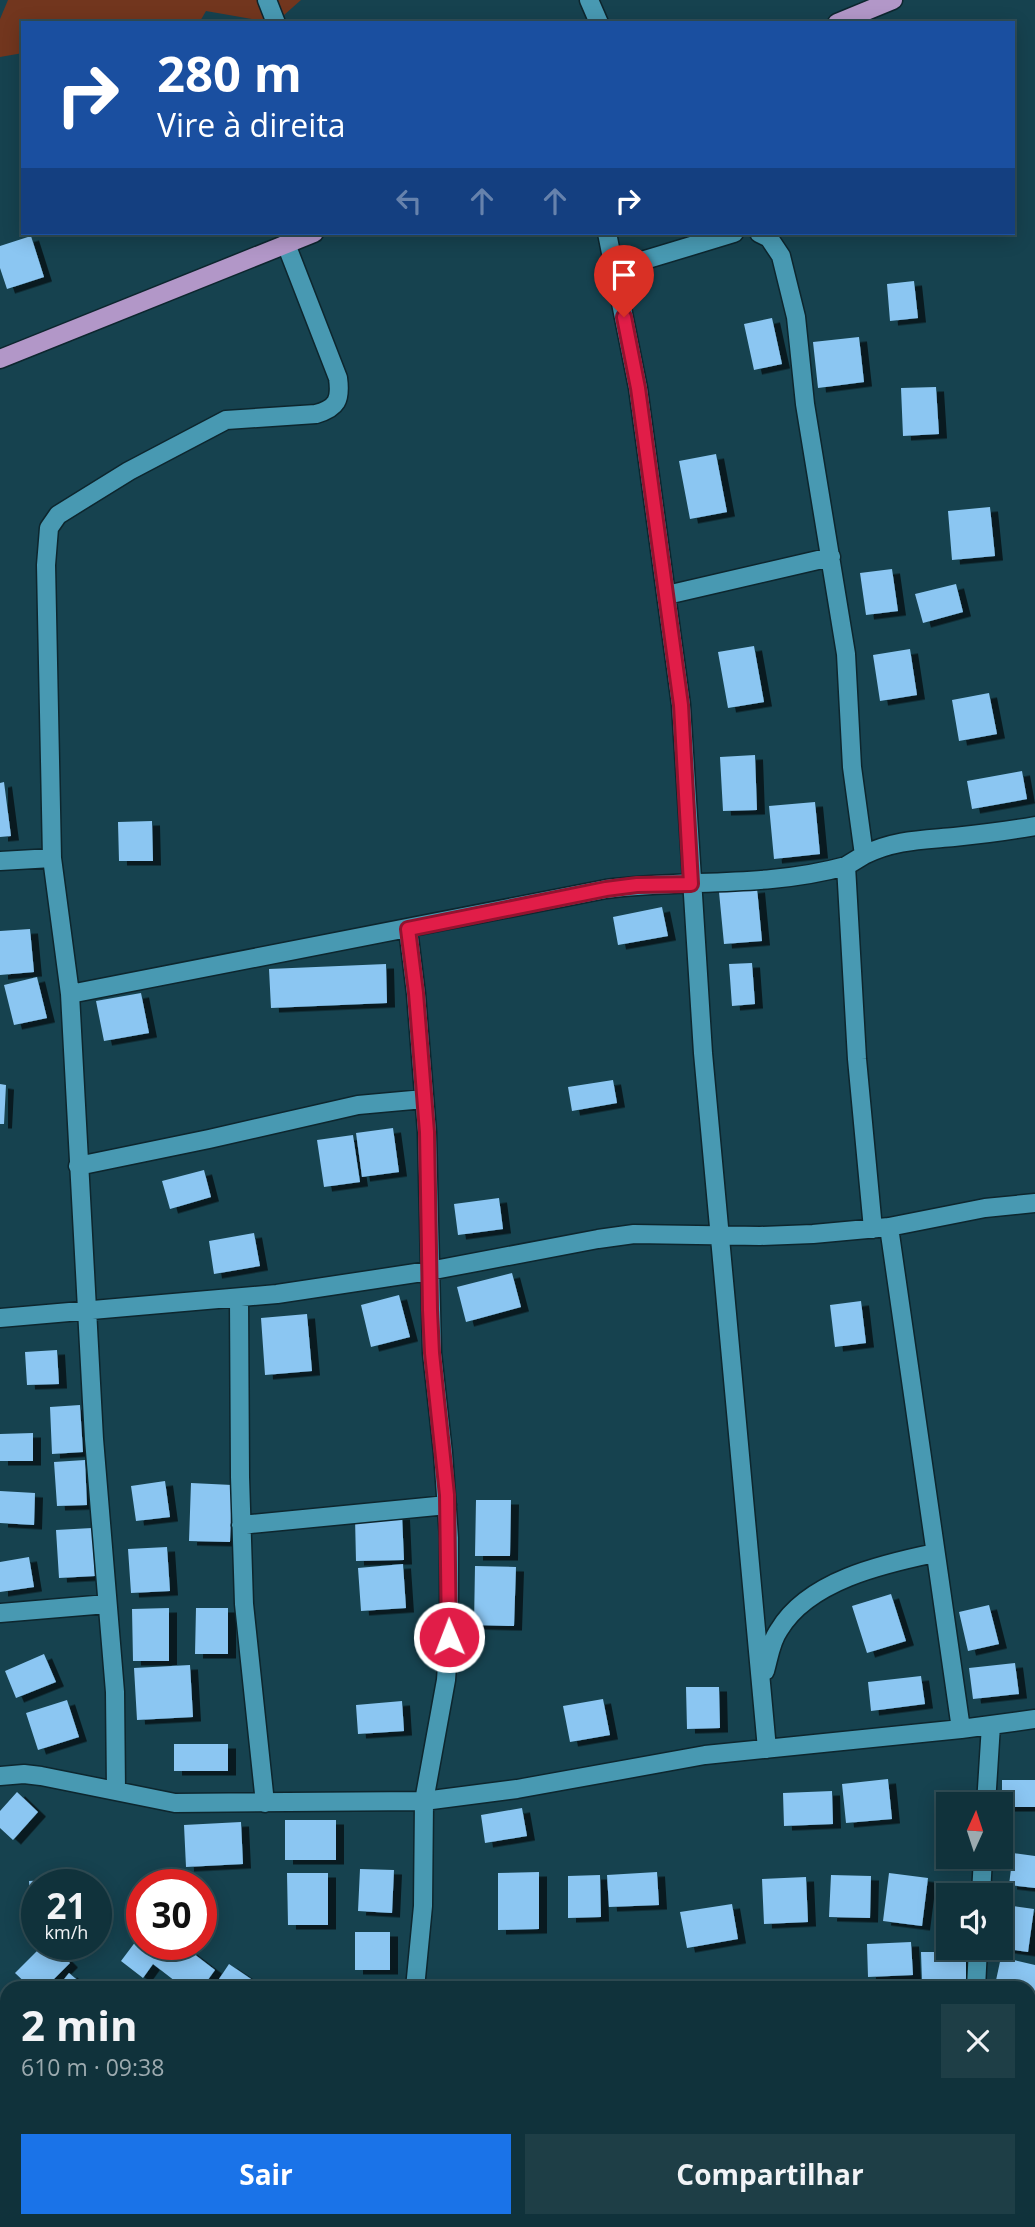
<!DOCTYPE html>
<html lang="pt">
<meta charset="utf-8">
<style>
:root{--surface:#10323b;--page:#1e3e46;--text:#f1f3f6;--muted:#9caaaf;--line:#304d55;--accent:#1a73e8}
body{margin:0;font-family:"Open Sans",sans-serif;background:var(--page);color:var(--text);height:100vh;display:flex;flex-direction:column;font-size:26px;white-space:nowrap}
*{box-sizing:border-box;margin:0}
p{font-size:23px;color:var(--muted)}
.icon{flex:none;width:38px;height:38px;fill:none;stroke:currentColor;stroke-width:2;stroke-linecap:round;stroke-linejoin:round}
.map{position:relative;flex:1;overflow:hidden}
.sheet{position:absolute;left:0px;top:1981px;width:1036px;height:247px;display:flex;flex-direction:column;background:var(--surface);border-radius:21px 21px 0 0;box-shadow:0 4px 18px #0003,0 0 0 2px var(--line)}
.sheet>*{flex:none}
.guide{position:absolute;left:21px;top:21px;width:994px;height:214px;border-radius:0px;box-shadow:0 4px 18px #0003,0 0 0 2px var(--line);background:#1a4fa0;color:#fff;overflow:hidden}
.needle{width:46px;rotate:3deg}
.buttons{position:absolute;left:936px;top:1792px;display:grid;gap:14px}
.buttons a{display:grid;place-items:center;width:77px;height:77px;border-radius:0px;background:var(--surface);box-shadow:0 4px 18px #0003,0 0 0 2px var(--line);font-size:35px}
.speed{position:absolute;left:21px;top:1869px;display:flex;gap:14px;font-size:35px;font-weight:700;text-align:center}
.speed>*{display:grid;place-content:center;width:91px;height:91px;border-radius:50%;background:var(--surface);box-shadow:0 4px 18px #0003,0 0 0 2px var(--line);line-height:1}
.speed small{font-size:18px;font-weight:400}
.speed .limit{border:10px solid #d22;background:#fff;color:#111}
.pin{position:absolute;display:grid;place-items:center;width:60px;height:60px;color:#fff;margin:-72px -30px;border-radius:50% 50% 50% 0;rotate:-45deg;box-shadow:0 0 7px #0007}
.pin .icon{rotate:45deg}
.me{position:absolute;width:77px;margin:-38px;rotate:359deg;stroke-linejoin:round;filter:drop-shadow(0 0 5px #0008)}
.turn{display:flex;align-items:center;gap:24px;height:147px;padding:0 21px;font-size:32px}
.turn .icon{width:91px;height:91px;stroke-width:2.5}
.turn b{display:block;font-size:49px;line-height:60px}
.lanes{display:flex;align-items:center;height:66px;padding:0 21px;background:#0003;justify-content:center;gap:35px;direction:ltr}
.lanes .off{opacity:.35}
.round{display:grid;place-items:center;flex:none;width:74px;height:74px;border-radius:0px;background:var(--page)}
.head{display:flex;align-items:center;justify-content:space-between;height:119px;padding:0 21px}
h1{font-size:42px;font-weight:700;line-height:52px}
.cta{display:flex;gap:14px;margin-top:auto;padding:14px 21px}
.cta a{flex:1;height:80px;border-radius:0px;background:var(--accent);color:#fff;font-size:28px;font-weight:700;line-height:80px;text-align:center}
.cta a+a{background:var(--page);color:var(--text)}
.map>svg:first-child{display:block}
</style>
<div class="map">
<svg width="1035" height="2227" viewBox="0 0 1035 2227">
<defs>
<filter id="shadow"><feDropShadow dx="8" dy="4.5" stdDeviation="0" flood-color="#0009"/></filter>
</defs>
<rect width="100%" height="100%" fill="#16424f"/>
<!-- green -->
<path fill="#72361e" d="M8,0H301L275,23L206,11L199,23H23V53L0,57V19Z"/>
<!-- building -->
<path fill="#8bc6f2" filter="url(#shadow)" d="M31,236L44,277L7,289L0,268V246Z
M914,281L918,318L890,321L887,284Z
M772,318L782,364L754,370L744,324Z
M859,337L864,382L818,388L813,342Z
M936,387L939,434L903,436L901,388Z
M716,454L727,512L690,519L679,461Z
M990,507L995,556L952,560L948,511Z
M892,569L898,611L866,615L860,573Z
M956,584L963,612L923,623L915,594Z
M754,646L764,702L728,708L718,652Z
M910,649L917,695L880,701L873,655Z
M989,693L997,734L959,741L952,700Z
M755,755L757,810L723,811L720,757Z
M1022,771L1027,799L972,809L967,781Z
M4,782L11,836L0,837V783Z
M815,802L820,854L774,859L769,806Z
M152,821L153,861H119L118,822Z
M757,888L762,941L724,944L719,892Z
M662,907L668,936L618,945L613,917Z
M30,929L34,972L0,975V931Z
M752,963L755,1004L732,1006L729,964Z
M386,964L387,1003L271,1008L269,969Z
M37,977L47,1018L14,1025L4,985Z
M141,993L149,1033L104,1041L96,1001Z
M613,1080L617,1103L572,1111L568,1087Z
M0,1084L6,1085L4,1124H0Z
M393,1128L399,1172L362,1177L356,1133Z
M353,1135L360,1182L324,1187L317,1140Z
M204,1170L211,1197L170,1209L162,1181Z
M499,1198L503,1229L458,1235L454,1204Z
M254,1233L260,1266L214,1274L209,1241Z
M512,1273L521,1307L466,1322L457,1287Z
M399,1295L410,1337L371,1347L361,1305Z
M861,1301L866,1343L835,1347L830,1305Z
M307,1314L312,1371L265,1375L261,1318Z
M57,1350L59,1384L27,1385L25,1352Z
M80,1405L83,1452L52,1454L50,1407Z
M33,1433V1461H0V1434Z
M85,1460L87,1505L57,1506L54,1462Z
M165,1481L170,1517L136,1521L131,1486Z
M191,1483L232,1485L230,1542L189,1541Z
M0,1491L35,1493L34,1525L0,1523Z
M476,1500H511L510,1556H475Z
M402,1515L404,1560L356,1561L355,1517Z
M92,1528L95,1576L59,1578L56,1530Z
M167,1547L170,1591L131,1593L128,1549Z
M29,1557L34,1587L0,1592V1562Z
M403,1564L406,1608L361,1611L358,1568Z
M475,1566L516,1567L514,1626L474,1625Z
M891,1594L906,1641L867,1653L852,1606Z
M989,1605L999,1644L968,1651L959,1612Z
M169,1608V1661H133L132,1609Z
M196,1608H228V1654H195Z
M44,1654L56,1682L16,1698L5,1671Z
M1015,1663L1019,1694L973,1699L969,1668Z
M190,1665L193,1717L137,1720L134,1668Z
M921,1676L925,1704L871,1711L868,1682Z
M686,1687H719L720,1728L687,1729Z
M603,1699L610,1735L570,1742L563,1706Z
M67,1700L79,1737L38,1750L26,1713Z
M402,1701L404,1731L358,1734L356,1705Z
M174,1744H228V1771H174Z
M888,1779L892,1819L846,1823L842,1784Z
M1002,1780H1035V1807H1002Z
M832,1791L833,1824L784,1826L783,1793Z
M17,1792L38,1812L13,1840L0,1828V1811Z
M522,1808L527,1836L485,1843L481,1815Z
M285,1820H336V1860H285Z
M241,1822L243,1864L186,1867L184,1825Z
M1013,1853L1035,1856V1888L1009,1885Z
M360,1869L394,1870L392,1913L358,1911Z
M539,1872V1929L498,1930V1873Z
M657,1872L659,1905L609,1907L607,1875Z
M287,1873H328V1925H288Z
M889,1873L928,1878L922,1926L883,1921Z
M600,1875L601,1917L568,1918V1876Z
M831,1875L871,1876L870,1918L829,1917Z
M806,1877L808,1922L764,1924L762,1879Z
M70,1879L71,1885H37V1908H31L29,1881Z
M732,1904L738,1939L687,1948L680,1912Z
M1006,1905L1034,1909L1028,1952L1001,1948Z
M355,1932H390V1970H355Z
M142,1933V1944H181L215,1970L202,1988H184L153,1964L143,1978L121,1961Z
M911,1942L913,1975L868,1977L867,1944Z
M44,1944H51L70,1963L45,1988H31L15,1973Z
M921,1952H966V1982L922,1983Z
M1001,1957L1035,1965V1994L1029,1993V1988H1009L995,1985Z
M229,1964L254,1981L249,1988H213Z
M69,1973L87,1988H57Z
M5,2019L7,2022V2058L0,2064V2023Z
M7,2184V2221H14L2,2227L0,2189Z
M105,2221H119L123,2227H95Z
M176,2221H218L224,2227H170Z
M277,2221H325L330,2227H269Z
M452,2221H490L492,2227H455Z
M664,2221H688L691,2227H666Z
M854,2221H899L883,2227H856Z"/>
<g fill="none" stroke-linecap="round" stroke-linejoin="round">
<defs>
<path id="minor" d="M267,0L276,23
M589,0L599,23
M607,233L638,388L681,705L703,1053L767,1749
M759,233L769,238L781,256L796,317L805,404L846,654L852,767L864,855L846,866L857,1059L873,1229
M286,244L338,378C341,400 337,408 316,414L226,420L129,471L58,515L49,528L46,565L52,858L70,994L606,889C687,879 766,888 846,866
M615,269L734,233
M667,595L831,557
M864,855C894,840 922,840 954,837C981,834 1008,831 1035,826
M0,861L52,858
M408,929L416,994L427,1132L432,1353L443,1453L449,1538V1637L446,1680L424,1801L423,1906L415,1988
M70,994L94,1439L115,1692L116,1790
M78,1166L209,1139L358,1105L424,1099
M889,1227L961,1729
M239,1298L240,1477L244,1604L265,1803
M0,1318L277,1294L429,1271L598,1239L634,1234L760,1236L813,1234L889,1227L985,1208L1035,1203
M241,1525L447,1505
M0,1613L107,1604
M765,1671C769,1657 771,1641 779,1630C808,1581 882,1564 935,1553
M0,1776L24,1774L41,1776L175,1803L424,1801L517,1789L705,1755L961,1729L1035,1719
M986,1804L991,1725
M981,1895L983,1857
M976,1988L978,1948
M1029,2006H1035
M0,2158L7,2154
M1008,2227L1028,2221"/>
<path id="major" d="M837,23L893,0
M0,359L314,233"/>
</defs>
<!-- minor casing -->
<use href="#minor" stroke="#0d262e" stroke-width="21"/>
<!-- major casing -->
<use href="#major" stroke="#0d262e" stroke-width="21"/>
<!-- minor -->
<use href="#minor" stroke="#4899b2" stroke-width="18"/>
<!-- major -->
<use href="#major" stroke="#b297c8" stroke-width="18"/>
</g>
<g fill="none" stroke-linecap="round" stroke-linejoin="round">
<defs>
<path id="route" d="M449,1637L447,1495L432,1353L430,1310L427,1132L416,993L408,929L606,889L637,885L691,884L681,705L638,388L624,317"/>
</defs>
<!-- route casing -->
<use href="#route" stroke="#92132f" stroke-width="18"/>
<!-- route -->
<use href="#route" stroke="#e11d48" stroke-width="12"/>
</g>
</svg>
<div class="buttons">
<a><svg class="needle" viewBox="-14 -14 28 28"><path d="M0-13l5 13h-10z" fill="#e53935"/><path d="M0 13l5-13h-10z" fill="#9caaaf"/></svg></a>
<a><svg class="icon" aria-label="sound" viewBox="0 0 24 24"><path d="M4 9h4l5-4v14l-5-4H4zM17 9q2 3 0 6"/></svg></a>
</div>
<div class="speed"><div>21<small>km/h</small></div><div class="limit">30</div></div>
<div class="pin" style="left:624px;top:317px;background:#d93025"><svg class="icon" aria-label="arrive" viewBox="0 0 24 24"><path d="M6 21V4h12l-3 4 3 4H6"/></svg></div>
<svg class="me" style="left:449px;top:1637px" viewBox="-20 -20 40 40"><circle r="17" fill="#e11d48" stroke="#fff" stroke-width="3"/><path d="M0-11L8 9 0 5-8 9z" fill="#fff"/></svg>
<div class="guide">
<div class="turn"><svg class="icon" aria-label="right" viewBox="0 0 24 24"><path d="M7 20v-9h11M14 6l5 5-5 5"/></svg><div><b>280 m</b>Vire à direita</div></div>
<div class="lanes"><svg class="icon off" aria-label="left" viewBox="0 0 24 24"><path d="M17 20v-9H6M10 6l-5 5 5 5"/></svg><svg class="icon off" aria-label="ahead" viewBox="0 0 24 24"><path d="M12 20V5M6 11l6-6 6 6"/></svg><svg class="icon off" aria-label="ahead" viewBox="0 0 24 24"><path d="M12 20V5M6 11l6-6 6 6"/></svg><svg class="icon" aria-label="right" viewBox="0 0 24 24"><path d="M7 20v-9h11M14 6l5 5-5 5"/></svg></div>
</div>
<section class="sheet">
<div class="head"><div><h1>2 min</h1><p>610 m · 09:38</p></div><a class="round"><svg class="icon" aria-label="close" viewBox="0 0 24 24"><path d="M6 6l12 12M18 6L6 18"/></svg></a></div>
<div class="cta"><a>Sair</a><a>Compartilhar</a></div>
</section>
</div>
